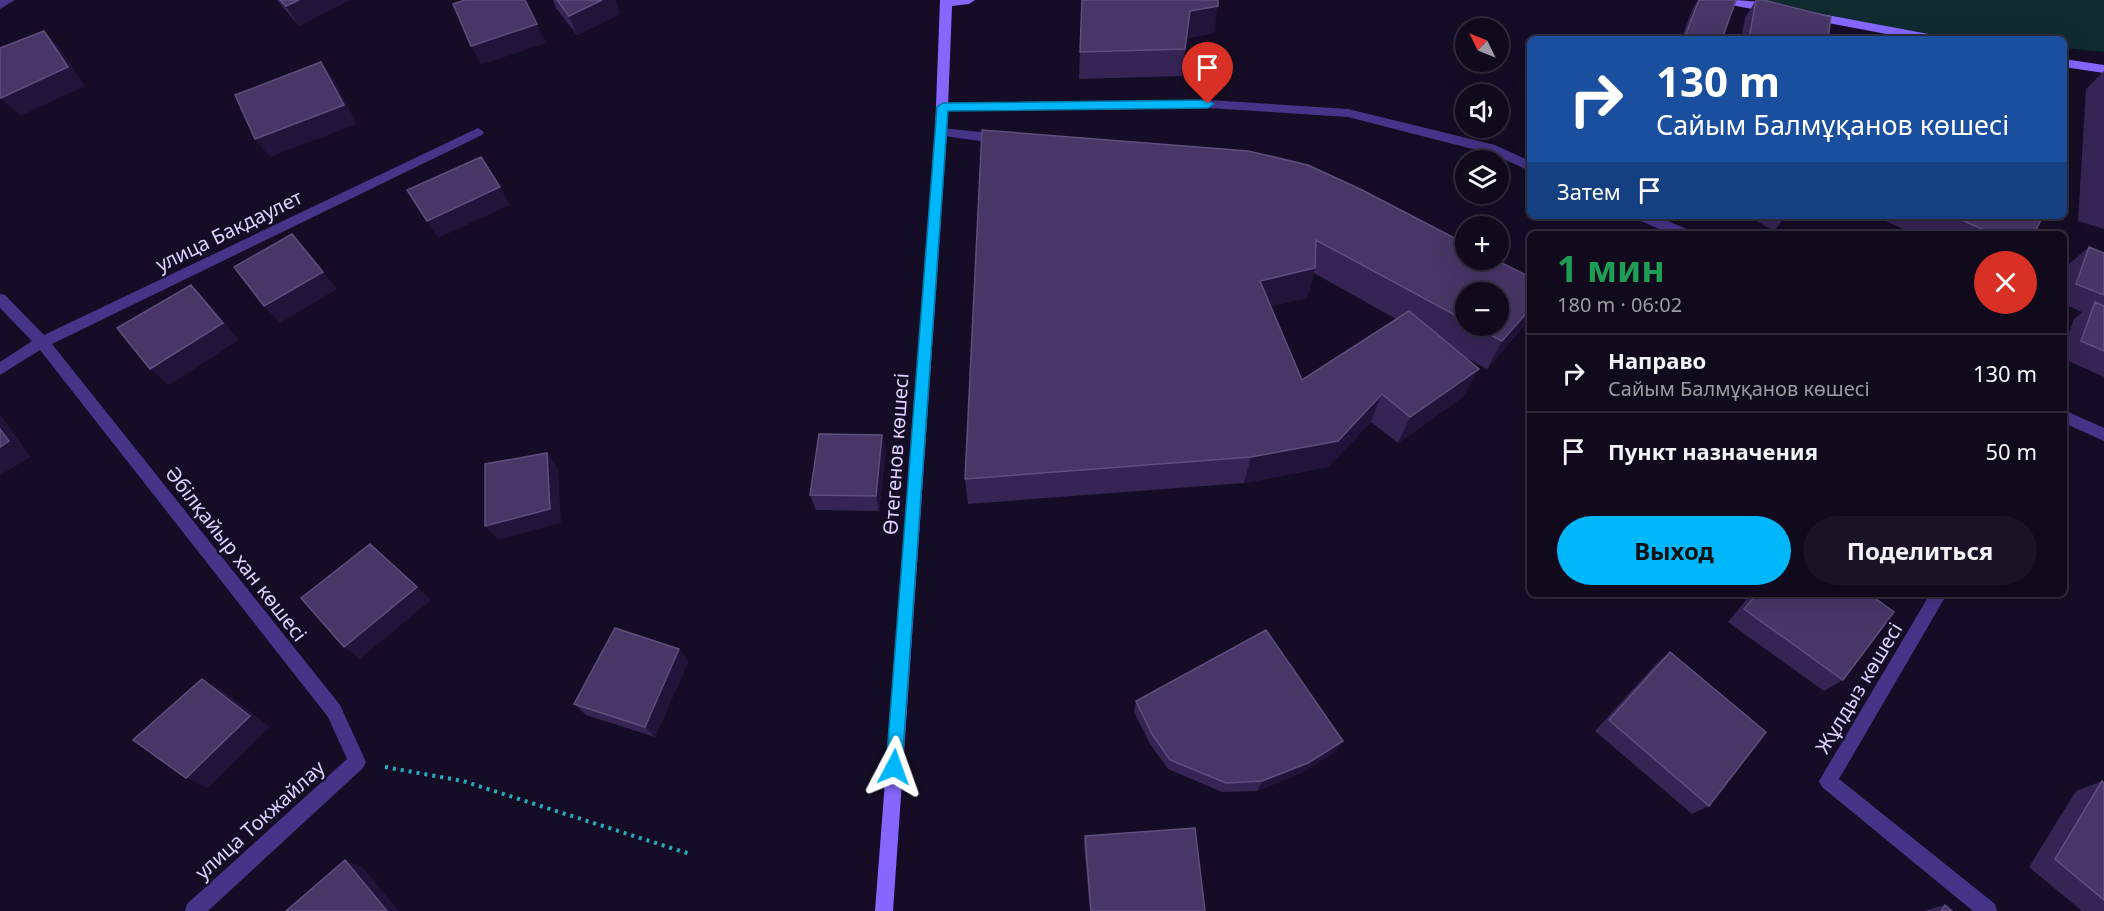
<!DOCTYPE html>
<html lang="ru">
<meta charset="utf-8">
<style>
:root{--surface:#100a1c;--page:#191325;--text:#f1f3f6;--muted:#9c9aa3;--line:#302b3b;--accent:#00b7fb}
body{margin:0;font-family:"Noto Sans",sans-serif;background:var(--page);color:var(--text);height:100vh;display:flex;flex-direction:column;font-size:22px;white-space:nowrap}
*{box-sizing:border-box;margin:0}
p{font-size:20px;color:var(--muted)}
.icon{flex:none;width:33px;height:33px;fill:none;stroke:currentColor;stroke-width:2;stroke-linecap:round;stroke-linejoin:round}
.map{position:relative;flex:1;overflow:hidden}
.side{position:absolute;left:1527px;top:231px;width:540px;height:366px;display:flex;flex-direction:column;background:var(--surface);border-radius:9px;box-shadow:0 6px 24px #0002,0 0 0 2px var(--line)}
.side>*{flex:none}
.hud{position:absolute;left:1527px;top:36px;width:540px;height:183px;border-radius:9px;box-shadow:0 6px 24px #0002,0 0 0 2px var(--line);background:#1a4fa0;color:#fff;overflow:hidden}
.needle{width:39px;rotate:313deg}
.controls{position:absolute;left:1455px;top:18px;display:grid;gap:12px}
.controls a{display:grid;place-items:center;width:54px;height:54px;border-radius:50%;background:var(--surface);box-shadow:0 6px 24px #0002,0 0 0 2px var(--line);font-size:30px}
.pin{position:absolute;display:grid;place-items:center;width:51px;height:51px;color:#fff;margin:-62px -26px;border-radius:50% 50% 50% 0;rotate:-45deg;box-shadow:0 0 6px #0007}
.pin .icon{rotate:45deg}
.me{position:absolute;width:66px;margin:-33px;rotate:4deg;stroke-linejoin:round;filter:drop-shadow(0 0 4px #0008)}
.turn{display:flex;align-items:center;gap:21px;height:126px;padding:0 30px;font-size:27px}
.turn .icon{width:78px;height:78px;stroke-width:2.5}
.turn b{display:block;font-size:42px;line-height:51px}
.then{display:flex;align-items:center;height:57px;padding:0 30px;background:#0003;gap:12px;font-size:22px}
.round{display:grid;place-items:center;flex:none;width:63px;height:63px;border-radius:32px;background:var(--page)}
.head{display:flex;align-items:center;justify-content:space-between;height:102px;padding:0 30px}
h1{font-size:36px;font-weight:700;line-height:45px;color:#1e9e55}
.button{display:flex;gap:12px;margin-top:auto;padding:12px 30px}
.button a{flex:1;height:69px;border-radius:36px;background:var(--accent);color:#111;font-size:24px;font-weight:700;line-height:69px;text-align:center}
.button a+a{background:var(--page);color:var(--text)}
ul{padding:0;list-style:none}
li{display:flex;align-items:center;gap:18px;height:78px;padding:0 30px;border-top:2px solid var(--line)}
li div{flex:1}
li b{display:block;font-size:22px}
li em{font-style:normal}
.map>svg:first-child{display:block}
</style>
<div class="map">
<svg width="2104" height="911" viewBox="0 0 2104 911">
<rect width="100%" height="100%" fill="#150d25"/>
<!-- green -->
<path fill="#0f2b2f" d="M1756,0H2104V52L2064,48V39H1972L1895,32Z"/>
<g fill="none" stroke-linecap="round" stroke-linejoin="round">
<!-- path -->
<path stroke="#25adbe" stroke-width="4" stroke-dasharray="3 5" stroke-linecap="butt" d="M385,767L463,781L690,854"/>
<!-- street -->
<path fill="#453488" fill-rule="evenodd" d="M0,0H15L0,9Z
M1208,100L1348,109L1495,145L1530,161V171L1492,154L1348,117L1208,108L943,111L937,107L943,103Z
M478,128L484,132L482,135L52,344L340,705L366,762L363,768L208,911H185L187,904L347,759L328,717L40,350L0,375V362L32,341L0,308V294L5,295L44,335Z
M941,128L1001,134L1007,139L1001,144L937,135V129Z
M1636,216H1656L1689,230L1691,234H1671L1638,220Z
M2064,410L2104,428V441L2064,423Z
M1930,594H1947L1839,779L1995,904L1997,911H1973L1822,787L1819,781Z"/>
<!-- secondary -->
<path fill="#8567ff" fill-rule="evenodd" d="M940,0H975L969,4L952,6L947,132L893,911H875L935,132Z
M1720,0C1737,0 1766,0 1779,9L1773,13L1726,4Z
M1811,12L1934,35L1940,39H1913L1807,19V13Z
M2064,59L2104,65V73L2064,67Z"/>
</g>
<!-- wall -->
<path fill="#362454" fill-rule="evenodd" d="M277,0H349L299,26Z
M553,0H615L620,14L577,35L556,8Z
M1698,0H1736L1722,39H1681L1693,8Z
M1756,0H1763L1828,39H1741L1745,18Z
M1214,33L1187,38L1182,76L1079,79L1080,52Z
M2104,71V229L2078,221L2086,89Z
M982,130L1530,277V319L1487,369L1465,357L1464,396L1398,443L1371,422L1328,467L1244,483L968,504L965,479ZM1314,273L1396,319L1302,380L1271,306L1307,298ZM1466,292L1498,326H1466Z
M1748,216H1786L1774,231Z
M1875,216H2043L2034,234H1914Z
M2089,247L2104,253V377L2064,359V347L2074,319L2082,312L2064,304V279L2069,264Z
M882,435L886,450L879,511L816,510L810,495Z
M1751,594H1869L1843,680L1824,691L1728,622Z
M679,649L688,662L655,737L586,715L574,704Z
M1670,652L1709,806L1692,814L1595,731L1656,664Z
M1136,701L1343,741L1336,751L1301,773L1257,791L1222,792L1168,769L1150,744L1134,712Z
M2102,781L2104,783V911H2082L2029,867L2076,791Z
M1085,836L1205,911H1090L1084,844Z
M1945,905L1952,911H1923Z"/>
<!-- shaded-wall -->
<path fill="#211339" d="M299,0H349L299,26L286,6Z
M602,0H615L620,14L577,35L569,16Z
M1218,6L1214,33L1187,38L1182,76L1190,11Z
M537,24L546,43L481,65L471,46Z
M44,31L61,50L85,86L20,116L1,98Z
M321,62L334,80L357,124L270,157L255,139Z
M500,187L510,205L438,238L427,221Z
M1315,268L1307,298L1253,310L1260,281Z
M323,272L337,289L280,323L264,306Z
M191,285L208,302L239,340L169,385L150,369Z
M1530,309V319L1487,369L1502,341Z
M1479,369L1464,396L1398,443L1410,417Z
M1382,394L1371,422L1328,467L1244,483L1251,457Z
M0,415L2,417L31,457L0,475Z
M882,435L886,450L879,511L876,496Z
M547,453L558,468L561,523L498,540L485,526Z
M370,544L431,600L360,659L344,647Z
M679,649L688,662L655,737L645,727Z
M202,679L222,690L270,727L208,788L186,778Z
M1343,741L1336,751L1301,773L1257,791L1262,781Z
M345,860L363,868L399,911H387Z"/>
<!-- building -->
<path fill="#483666" stroke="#5f4e7e" stroke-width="1.5" d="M280,0H299L286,6Z
M465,0H525L537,24L471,46L453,4Z
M557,0H602L569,16Z
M1082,0H1218V6L1190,11L1185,49L1080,52Z
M1699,0H1736L1722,39H1684Z
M1756,0H1763L1831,17L1828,39H1749Z
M44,31L68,67L1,98L0,95V48Z
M321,62L344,105L255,139L235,95Z
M982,130L1248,151L1308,165L1362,190L1466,244V260H1496L1530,277V309L1502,341L1474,326H1498V292H1466V321L1316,240L1315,268L1260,281L1302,380L1409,311L1479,369L1410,417L1382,394L1338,441L1251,457L965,479Z
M481,157L500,187L427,221L407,190Z
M1953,216H2043L2034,234H1993Z
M292,234L323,272L264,306L234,267Z
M2089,247L2104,253V295L2076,284Z
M191,285L223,323L150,369L117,328Z
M2095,302L2104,306V351L2081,341Z
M0,429L9,441L0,447Z
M819,434L882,435L876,496L810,495Z
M547,453L550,509L485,526V464Z
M370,544L417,587L344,647L301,598Z
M1757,594H1869L1894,612L1843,680L1744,609Z
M615,628L679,649L645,727L574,704Z
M1266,630L1343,741L1308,763L1262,781L1226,783L1170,760L1152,734L1136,701Z
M1670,652L1766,732L1709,806L1609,720Z
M202,679L250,716L186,778L133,740Z
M2102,781L2104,783V900L2055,859Z
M1195,828L1205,911H1091L1085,836Z
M345,860L387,911H286Z
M1945,905L1952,911H1941Z"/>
<!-- route -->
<path fill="#00b7fb" stroke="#0077a3" stroke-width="1.5" d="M1208,100L1214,104L1208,108L948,111L902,767L900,773L894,775L889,773L886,767L937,107L943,103Z"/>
<g text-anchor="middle" stroke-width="5" stroke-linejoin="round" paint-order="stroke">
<!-- street labels -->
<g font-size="20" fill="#ded0ff" stroke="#150d25">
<text transform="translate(229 231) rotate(-26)" y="7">улица Бакдаулет</text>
<text transform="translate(896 454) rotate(-86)" y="7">Өтегенов көшесі</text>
<text transform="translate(236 554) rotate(52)" y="7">Әбілқайыр хан көшесі</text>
<text transform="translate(1859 688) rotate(-59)" y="7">Жұлдыз көшесі</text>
<text transform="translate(260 820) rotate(-42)" y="7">улица Токжайлау</text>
</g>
</g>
</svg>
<div class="controls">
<a><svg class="needle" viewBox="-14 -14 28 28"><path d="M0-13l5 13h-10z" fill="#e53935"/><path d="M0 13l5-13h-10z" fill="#9c9aa3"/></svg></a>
<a><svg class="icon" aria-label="sound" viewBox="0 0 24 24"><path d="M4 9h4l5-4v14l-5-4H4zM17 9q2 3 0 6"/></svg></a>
<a><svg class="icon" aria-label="layers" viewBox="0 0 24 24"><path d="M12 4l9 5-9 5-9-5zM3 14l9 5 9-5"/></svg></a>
<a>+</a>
<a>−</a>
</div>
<div class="pin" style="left:1208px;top:104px;background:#d93025"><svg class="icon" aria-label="arrive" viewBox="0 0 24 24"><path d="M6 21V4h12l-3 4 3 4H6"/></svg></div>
<svg class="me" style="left:894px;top:767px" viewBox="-20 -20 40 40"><path d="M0-17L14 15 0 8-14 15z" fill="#00b7fb" stroke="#fff" stroke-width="4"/></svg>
<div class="hud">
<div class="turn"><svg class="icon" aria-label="right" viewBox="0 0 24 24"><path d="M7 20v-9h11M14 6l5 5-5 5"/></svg><div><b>130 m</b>Сайым Балмұқанов көшесі</div></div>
<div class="then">Затем<svg class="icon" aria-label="arrive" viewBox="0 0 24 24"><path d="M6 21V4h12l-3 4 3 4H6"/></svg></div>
</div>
<section class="side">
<div class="head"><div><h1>1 мин</h1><p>180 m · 06:02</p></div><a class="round" style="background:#d93025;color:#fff"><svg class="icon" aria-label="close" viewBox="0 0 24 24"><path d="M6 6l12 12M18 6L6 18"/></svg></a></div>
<ul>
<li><svg class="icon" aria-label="right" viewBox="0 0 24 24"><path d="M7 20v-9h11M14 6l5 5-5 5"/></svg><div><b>Направо</b><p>Сайым Балмұқанов көшесі</p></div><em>130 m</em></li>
<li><svg class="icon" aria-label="arrive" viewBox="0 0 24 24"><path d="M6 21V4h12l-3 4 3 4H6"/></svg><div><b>Пункт назначения</b></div><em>50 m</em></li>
</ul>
<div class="button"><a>Выход</a><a>Поделиться</a></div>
</section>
</div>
